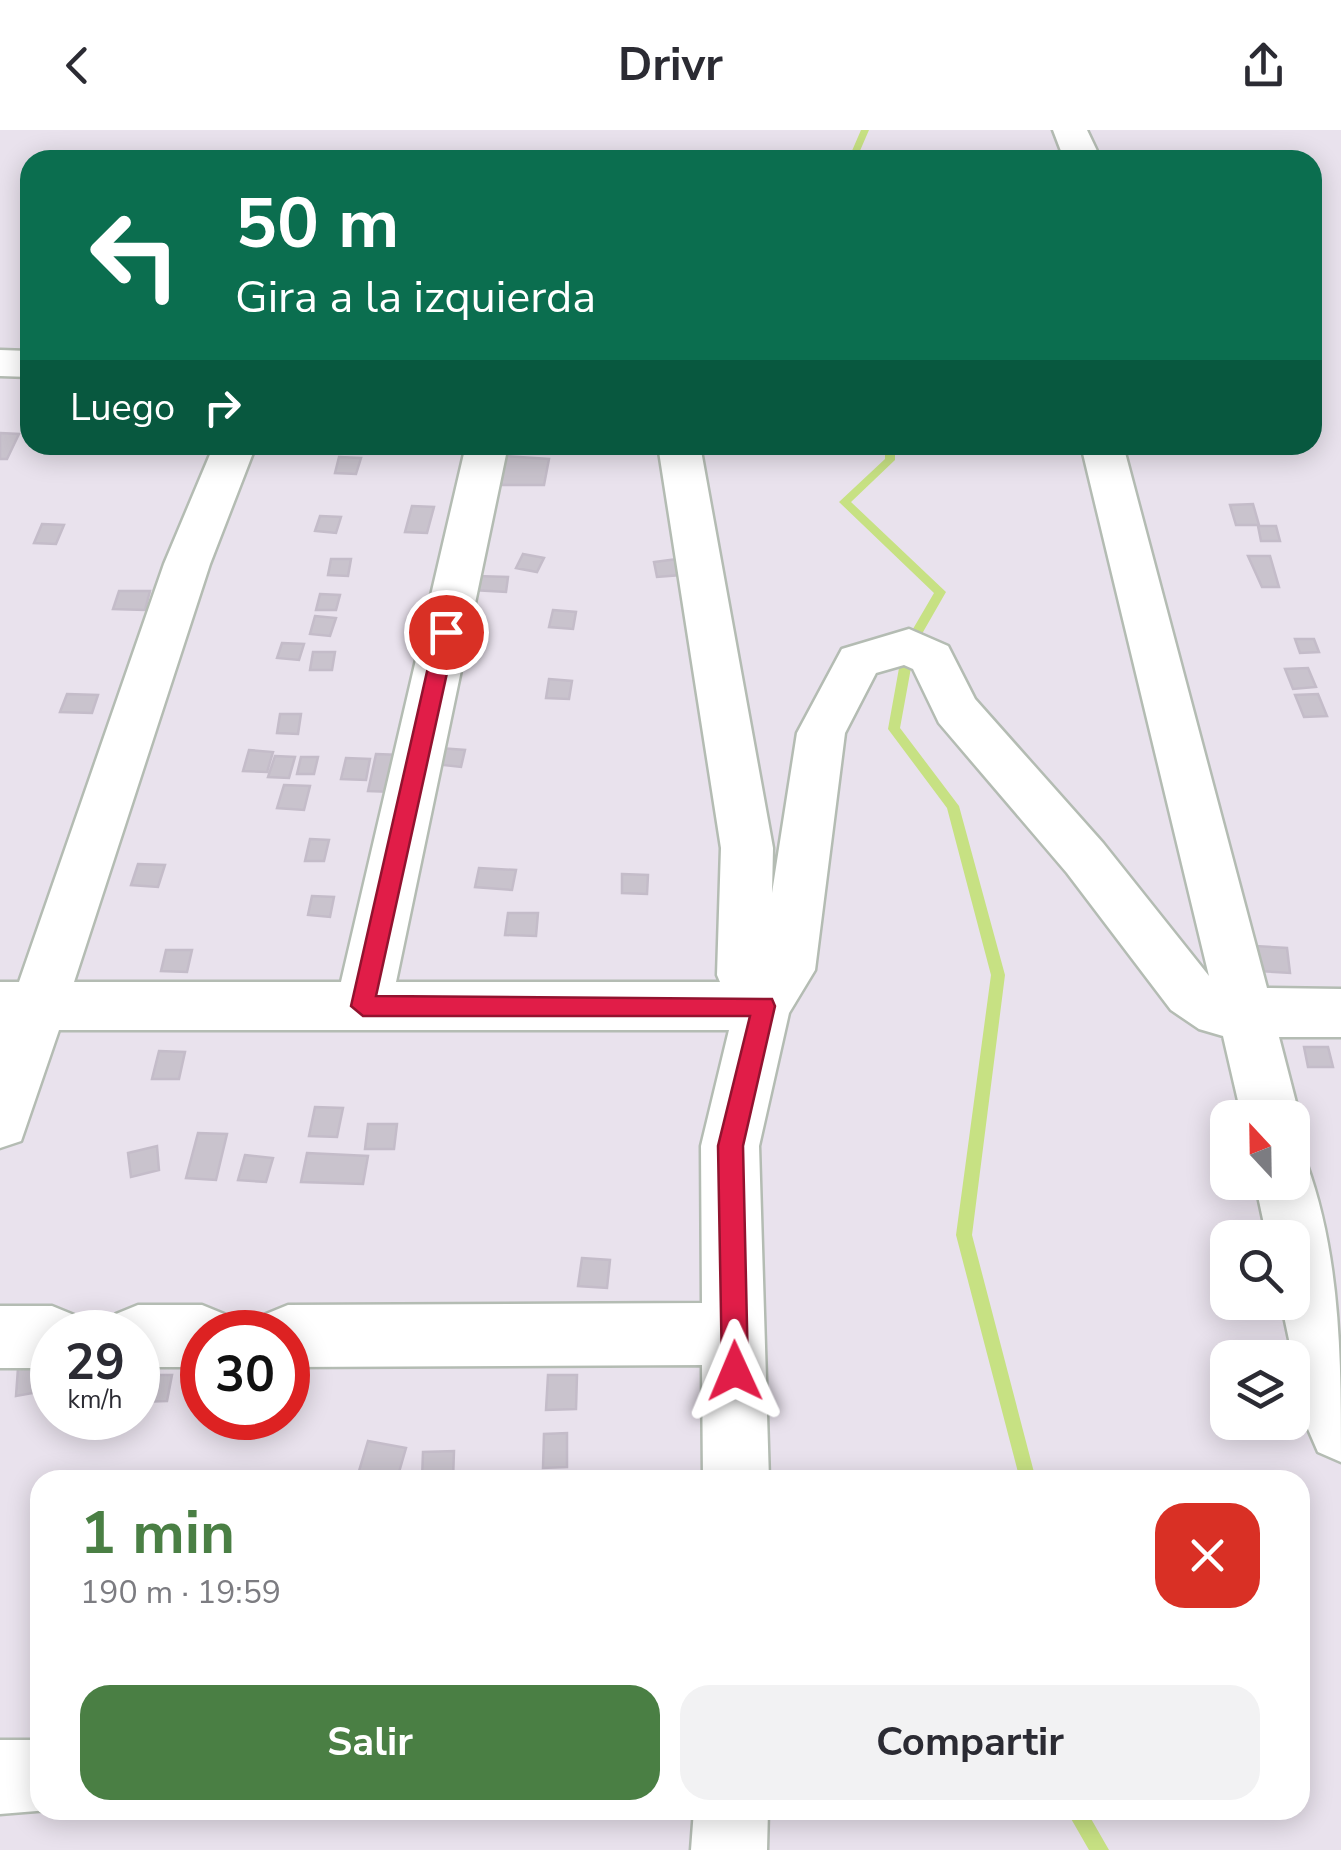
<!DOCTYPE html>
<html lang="es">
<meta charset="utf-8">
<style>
:root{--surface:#fff;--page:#f2f2f3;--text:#2b2b33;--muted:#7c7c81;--accent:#4a7f44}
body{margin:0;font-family:"Nunito Sans",sans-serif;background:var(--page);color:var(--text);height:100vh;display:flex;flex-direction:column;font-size:38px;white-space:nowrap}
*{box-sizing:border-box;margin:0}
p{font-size:32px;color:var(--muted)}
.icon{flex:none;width:55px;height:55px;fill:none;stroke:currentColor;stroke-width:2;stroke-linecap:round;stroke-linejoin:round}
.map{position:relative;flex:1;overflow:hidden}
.side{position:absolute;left:30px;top:1340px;width:1280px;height:350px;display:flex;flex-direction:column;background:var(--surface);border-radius:30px;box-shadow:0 5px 25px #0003}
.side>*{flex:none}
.guide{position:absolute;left:20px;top:20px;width:1302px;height:305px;border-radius:30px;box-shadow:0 5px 25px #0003;background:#0b6e4f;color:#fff;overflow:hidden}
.needle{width:65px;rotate:338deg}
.buttons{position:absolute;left:1210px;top:970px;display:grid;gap:20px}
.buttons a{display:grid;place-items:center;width:100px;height:100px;border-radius:20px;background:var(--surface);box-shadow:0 5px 25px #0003;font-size:50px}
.speed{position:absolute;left:30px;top:1180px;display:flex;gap:20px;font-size:50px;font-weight:700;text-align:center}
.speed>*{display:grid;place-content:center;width:130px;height:130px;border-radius:50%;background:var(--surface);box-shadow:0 5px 25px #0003;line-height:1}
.speed small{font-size:25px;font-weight:400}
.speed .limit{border:15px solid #d22;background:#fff;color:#111}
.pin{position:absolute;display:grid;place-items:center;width:85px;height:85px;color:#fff;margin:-42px;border:5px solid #fff;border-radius:50%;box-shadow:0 2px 10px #0007}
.me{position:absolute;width:110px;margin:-55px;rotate:359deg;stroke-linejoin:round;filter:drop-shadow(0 0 8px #0008)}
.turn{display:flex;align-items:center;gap:35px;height:210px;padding:0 50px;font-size:45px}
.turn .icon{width:130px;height:130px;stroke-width:2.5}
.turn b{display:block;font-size:70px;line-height:85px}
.then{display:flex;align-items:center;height:95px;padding:0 50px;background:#0003;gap:20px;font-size:38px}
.round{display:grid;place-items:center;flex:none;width:105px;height:105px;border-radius:30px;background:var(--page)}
.headline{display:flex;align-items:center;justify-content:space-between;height:170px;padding:0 50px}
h1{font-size:60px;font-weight:700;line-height:75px;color:var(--accent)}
.action{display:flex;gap:20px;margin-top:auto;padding:20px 50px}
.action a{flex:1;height:115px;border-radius:30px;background:var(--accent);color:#fff;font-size:40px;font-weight:700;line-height:115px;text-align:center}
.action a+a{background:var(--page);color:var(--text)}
header{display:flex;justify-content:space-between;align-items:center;height:130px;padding:0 50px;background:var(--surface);font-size:45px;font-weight:700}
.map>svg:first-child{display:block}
</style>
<header><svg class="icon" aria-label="back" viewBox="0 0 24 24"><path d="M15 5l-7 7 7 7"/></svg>Drivr<svg class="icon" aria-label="share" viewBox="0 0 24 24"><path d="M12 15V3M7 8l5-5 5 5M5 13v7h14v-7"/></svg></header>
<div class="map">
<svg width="1341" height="1720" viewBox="0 0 1341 1720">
<rect width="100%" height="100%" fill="#e9e2ed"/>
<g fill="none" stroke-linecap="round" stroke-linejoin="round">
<!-- stream -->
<path fill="#c7e183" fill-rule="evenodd" d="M861,0H869L856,30H848Z
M885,315H895V330L851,372L946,462L915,516L900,598L959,676L1005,845L972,1105L1036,1350H1020L956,1105L991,845L947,678L888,599L903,516L934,463L839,372L885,329Z
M1066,1680H1086L1109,1720H1089Z"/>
</g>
<!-- building -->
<path fill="#c9c3cd" stroke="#c4bcc9" stroke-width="2.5" d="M0,303L19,304L7,329H0Z
M504,326L549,329L544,355H498Z
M339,327L361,328L356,344L335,343Z
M1253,374L1259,395H1236L1230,375Z
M412,376L434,377L427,403L405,402Z
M320,386L341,387L336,403L315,401Z
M42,394L64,395L56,414L34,413Z
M1258,396H1276L1280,411H1261Z
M523,424L544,428L537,442L516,438Z
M1248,426H1270L1279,457H1262Z
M331,429H351L348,446L328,445Z
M678,429L681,445L657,447L654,432Z
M476,446L508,447L506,462L473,460Z
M119,461H150L145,480L113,479Z
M320,464L340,465L336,480H316Z
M553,480L576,482L573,499L549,497Z
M315,486L336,488L330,506L310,504Z
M1295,509H1314L1319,522L1300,523Z
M282,513L304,514L299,530L277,528Z
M313,522H335L332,540H310Z
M1308,538L1316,557L1293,559L1285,539Z
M549,549L572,551L569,569L546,568Z
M67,564L98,565L92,583L60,582Z
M1318,564L1327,586L1304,587L1295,565Z
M280,584H301L298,604L277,603Z
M439,618L465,620L461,637L434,634Z
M249,620L273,622L267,642L243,641Z
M376,624L401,625L394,662L368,661Z
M275,626L295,627L289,648L268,647Z
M301,627H318L314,644H297Z
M346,628L370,629L366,650L341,649Z
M284,655L310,656L304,680L277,678Z
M310,709L329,710L324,731H305Z
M138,734L165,735L158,757L131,755Z
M479,738L516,740L512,760L475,757Z
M622,744L648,745L647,764L622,763Z
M312,766L334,767L330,787L308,785Z
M508,783H538L536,806L505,805Z
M1255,816L1287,818L1290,843L1259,841Z
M166,820H192L187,842L161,841Z
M1304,917H1328L1333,937H1308Z
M159,921L185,922L179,949H152Z
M315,977L343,978L337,1007L309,1006Z
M368,994H397L394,1019H365Z
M198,1003L227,1004L216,1050L186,1048Z
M157,1016L159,1040L131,1047L128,1023Z
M307,1023L368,1026L363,1054L301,1052Z
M245,1025L273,1028L266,1052L238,1050Z
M582,1128L610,1130L607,1158L578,1156Z
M46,1234L44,1261L16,1266L18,1238Z
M142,1245H172L167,1271L138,1272Z
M548,1245H577L576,1279L546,1280Z
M567,1303V1337L543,1338L544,1304Z
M368,1311L406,1318L397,1349L359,1341Z
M454,1321L453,1350H422L423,1322Z"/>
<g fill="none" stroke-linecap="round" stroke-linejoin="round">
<defs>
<path id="minor" d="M1053,0H1087L1097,21L1094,30H1058L1061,21Z
M0,220L30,221V247L0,246Z
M214,315H256L210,434L74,852H341L466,315H508L396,852H720L717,845L721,718L658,315H700L773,718L772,763L797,603L842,519L909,499L948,516L975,569L1103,713L1209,846L1081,315H1123L1267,858L1341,859V907H1279L1300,988L1292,1004V988H1242L1223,906L1199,899L1171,880L1067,743L939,593L913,539L904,535L876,543L845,603L815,840L789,883L759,1016L769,1350H703L702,1235L288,1237V1202H258L266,1184L288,1175L702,1173L701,1016L729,900H59L21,1011L0,1018V852H19L164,434Z
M1292,1027L1306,1032C1341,1127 1341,1231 1341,1332L1318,1322L1308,1299L1281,1172H1292V1108H1267L1255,1052H1292Z
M138,1175H202L224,1184L232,1202H202V1237H138V1202H108L116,1184Z
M0,1176H52L74,1185L82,1202H52V1238H0Z
M0,1610H40V1680H49L0,1684Z
M694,1680H768L767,1720H691Z"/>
</defs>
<!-- minor casing -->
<use href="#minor" stroke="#b4bcb3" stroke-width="5"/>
<!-- minor -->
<use href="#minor" fill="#fff" fill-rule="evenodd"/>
</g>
<!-- route -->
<path fill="#e11d48" stroke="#92132f" stroke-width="2.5" d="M446,495L456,502L376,866L772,869L775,876L743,1016L748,1241L744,1250L735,1254L725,1250L722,1241L718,1016L750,886H363L351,876L436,502Z"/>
</svg>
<div class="buttons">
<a><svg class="needle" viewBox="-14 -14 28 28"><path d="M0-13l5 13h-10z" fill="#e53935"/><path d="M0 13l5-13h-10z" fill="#7c7c81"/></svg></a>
<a><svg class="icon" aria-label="search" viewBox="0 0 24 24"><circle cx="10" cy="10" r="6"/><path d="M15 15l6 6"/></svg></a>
<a><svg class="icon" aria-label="layers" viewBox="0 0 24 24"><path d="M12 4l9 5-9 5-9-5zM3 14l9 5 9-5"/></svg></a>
</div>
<div class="speed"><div>29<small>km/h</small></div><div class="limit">30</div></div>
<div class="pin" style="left:446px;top:502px;background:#d93025"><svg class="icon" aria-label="arrive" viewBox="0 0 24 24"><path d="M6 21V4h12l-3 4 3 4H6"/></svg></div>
<svg class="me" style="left:735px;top:1241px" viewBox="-20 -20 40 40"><path d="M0-17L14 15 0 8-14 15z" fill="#e11d48" stroke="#fff" stroke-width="4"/></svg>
<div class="guide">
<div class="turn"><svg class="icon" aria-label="left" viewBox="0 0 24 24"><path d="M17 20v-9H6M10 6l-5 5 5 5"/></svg><div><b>50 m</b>Gira a la izquierda</div></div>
<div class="then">Luego<svg class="icon" aria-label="right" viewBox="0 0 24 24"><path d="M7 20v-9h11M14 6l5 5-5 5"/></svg></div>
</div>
<section class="side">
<div class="headline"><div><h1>1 min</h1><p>190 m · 19:59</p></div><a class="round" style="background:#d93025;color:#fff"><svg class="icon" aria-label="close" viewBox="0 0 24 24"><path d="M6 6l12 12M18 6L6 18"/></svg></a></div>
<div class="action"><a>Salir</a><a>Compartir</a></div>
</section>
</div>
